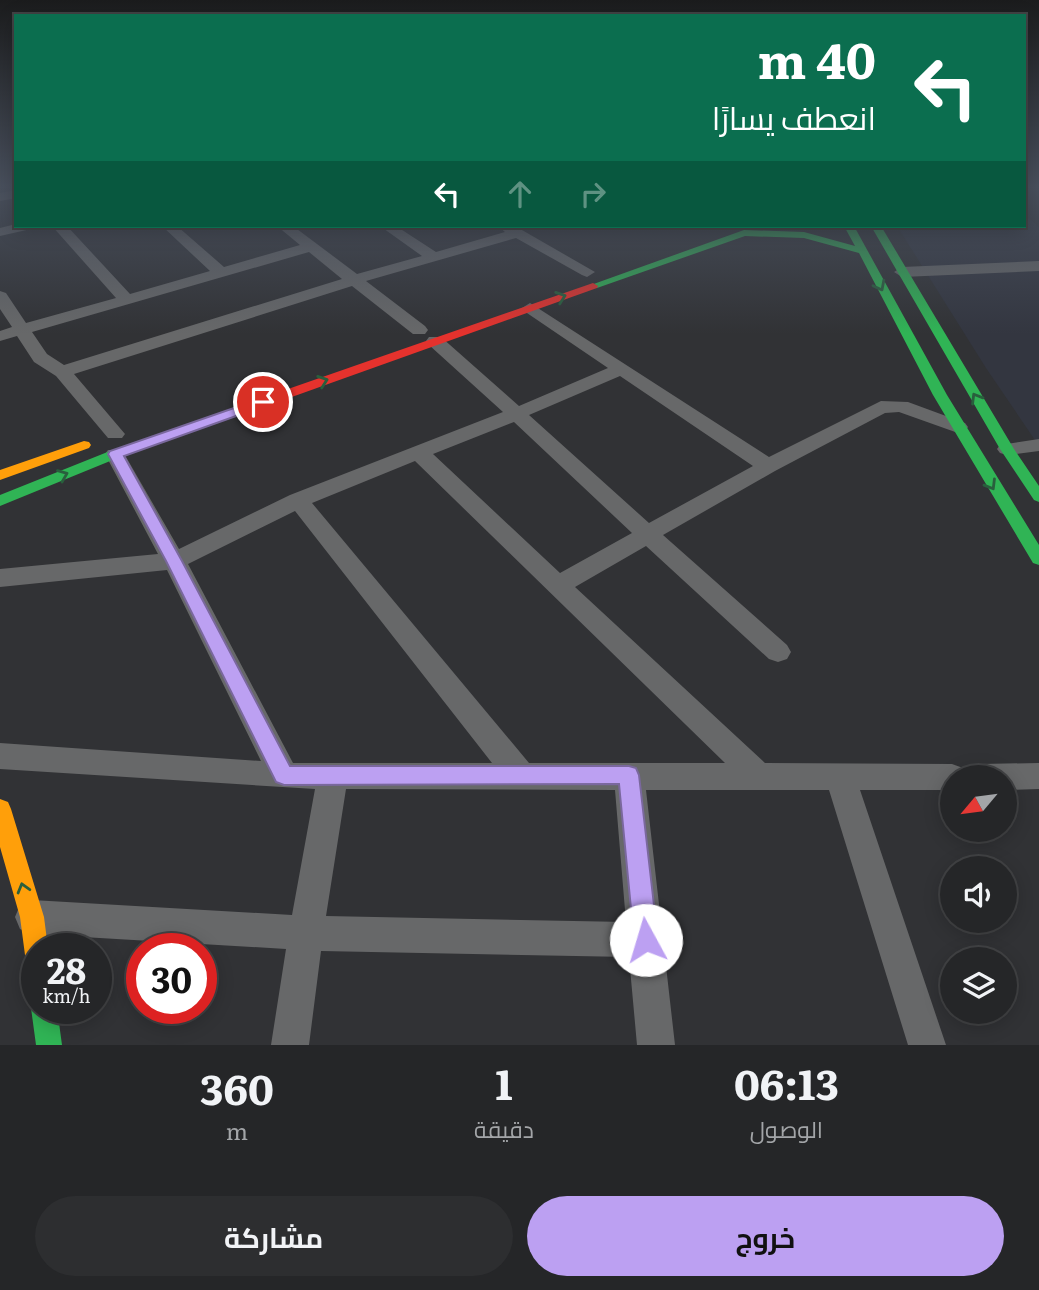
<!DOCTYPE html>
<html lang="ar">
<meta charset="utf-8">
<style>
:root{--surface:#252628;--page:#2d2e30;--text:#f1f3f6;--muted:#a3a5a8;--line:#424345;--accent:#bca0f2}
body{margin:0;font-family:Literata,Cairo,serif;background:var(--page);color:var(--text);direction:rtl;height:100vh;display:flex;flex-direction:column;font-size:26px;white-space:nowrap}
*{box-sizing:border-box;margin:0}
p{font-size:23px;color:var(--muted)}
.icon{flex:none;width:38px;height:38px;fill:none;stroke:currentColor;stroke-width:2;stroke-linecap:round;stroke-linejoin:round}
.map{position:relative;height:1045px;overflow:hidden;direction:ltr}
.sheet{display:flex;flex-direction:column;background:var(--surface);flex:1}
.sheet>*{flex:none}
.banner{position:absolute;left:14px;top:14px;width:1012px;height:214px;border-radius:0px;box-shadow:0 4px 18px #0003,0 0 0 2px var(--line);direction:rtl;background:#0b6e4f;color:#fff;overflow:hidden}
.needle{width:46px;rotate:241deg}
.fabs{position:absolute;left:940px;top:765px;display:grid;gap:14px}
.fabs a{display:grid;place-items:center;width:77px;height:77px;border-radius:50%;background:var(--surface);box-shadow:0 4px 18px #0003,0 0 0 2px var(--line);font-size:35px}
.speed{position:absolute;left:21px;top:933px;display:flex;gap:14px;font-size:35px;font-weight:700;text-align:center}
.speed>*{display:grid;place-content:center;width:91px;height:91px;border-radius:50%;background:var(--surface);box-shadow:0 4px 18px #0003,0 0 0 2px var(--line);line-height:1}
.speed small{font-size:18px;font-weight:400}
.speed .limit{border:10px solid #d22;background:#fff;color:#111}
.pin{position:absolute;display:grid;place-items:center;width:60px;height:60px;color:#fff;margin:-30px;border:4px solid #fff;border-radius:50%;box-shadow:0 2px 7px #0007}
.me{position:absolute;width:77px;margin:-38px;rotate:354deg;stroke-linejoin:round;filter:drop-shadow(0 0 5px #0008)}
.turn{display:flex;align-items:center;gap:24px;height:147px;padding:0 35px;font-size:32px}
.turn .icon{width:91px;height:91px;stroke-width:2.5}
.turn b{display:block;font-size:49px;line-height:60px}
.lanes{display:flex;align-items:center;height:66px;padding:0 35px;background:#0003;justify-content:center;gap:35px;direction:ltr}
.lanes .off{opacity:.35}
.eta{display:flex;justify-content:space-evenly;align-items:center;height:119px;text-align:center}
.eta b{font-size:42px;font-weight:700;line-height:49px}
.action{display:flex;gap:14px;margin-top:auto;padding:14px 35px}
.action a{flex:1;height:80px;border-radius:42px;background:var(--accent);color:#111;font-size:28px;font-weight:700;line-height:80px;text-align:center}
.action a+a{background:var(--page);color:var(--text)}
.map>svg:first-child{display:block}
</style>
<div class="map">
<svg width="1039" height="1045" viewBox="0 0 1039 1045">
<rect width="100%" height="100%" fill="#313235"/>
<!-- built -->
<path fill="#333640" d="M1024,214L1039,227V446L986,368L897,226H1024Z"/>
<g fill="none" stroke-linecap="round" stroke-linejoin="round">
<!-- street -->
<path fill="#676869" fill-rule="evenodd" d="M16,190V198L0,201V193Z
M16,224L33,226L31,229L0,236V228Z
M52,226H67L130,294L210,271L162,226H177L224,267L300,245L277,226H293L357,274L422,256L380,226H396L436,252L505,232L498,226H515L595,272L587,277L582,275L516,238L366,281L425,326L428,330L425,334H413L352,286L74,374L125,434L122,438H108L56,376L34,362L17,336L0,341V331L12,327L0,309V291L6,293L26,323L116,298ZM309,252L342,279L64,365L47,354L32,332Z
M1039,261V271L902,277L894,272L902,267Z
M530,303L769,457L881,401L908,402L965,423L968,427L965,431L958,433L899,412L885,413L775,471L663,535L787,645L791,652L787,659L778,662L769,659L646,546L575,587L765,763L952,764L963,768L966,776L970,768L981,764L1039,763V789L1004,790V777H952V790H860L946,1045H908L829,790H646L675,1045H637L629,957L321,951L309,1045H271L286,949L32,934L20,929L15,917L20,905L32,900L292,915L315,789L0,769V743L261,761L167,570L0,587V569L158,554L105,454L108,450H122L179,549L290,495L503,412L429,345L426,341L429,337H441L519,406L608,368L524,311L522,308ZM620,376L753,466L649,523L529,415ZM514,422L632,533L560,573L433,454ZM415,461L725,763H529L312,503ZM295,511L492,763H293L188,564ZM346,789L615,790L626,922L326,916Z
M1039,439V451L1007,455L1000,453L997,449L1000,445Z"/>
<!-- fast -->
<path fill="#30b455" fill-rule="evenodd" d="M844,226H854L947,395L1039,545V565L1033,563L933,395L859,253L804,238L745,236L597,288L588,286L744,230L804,232L855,246Z
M871,226H881L1014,449L1039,486V502L1034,500L1000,449Z
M270,396L275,397V403L120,457L0,506V495L110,451Z
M37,998V1008H57L62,1045H36L31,1008Z"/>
<!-- slow -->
<path fill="#ff9f0a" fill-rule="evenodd" d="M84,441L89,442L91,445L89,448L0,480V470Z
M0,799L8,802L11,809L44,917L48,948H37V967L28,964L25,955L20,917L0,847Z"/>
<!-- jam -->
<path fill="#e5322d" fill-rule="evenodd" d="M593,283L598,286L597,288L275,403L270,404L263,400L265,397Z"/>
</g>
<!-- one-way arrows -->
<defs><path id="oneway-chevron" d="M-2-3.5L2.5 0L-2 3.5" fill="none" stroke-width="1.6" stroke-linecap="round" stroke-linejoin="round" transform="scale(1.75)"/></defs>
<g stroke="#295f3d">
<use href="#oneway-chevron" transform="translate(880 286) rotate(63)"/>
<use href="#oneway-chevron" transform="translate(561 297) rotate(-19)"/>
<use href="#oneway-chevron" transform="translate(323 381) rotate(-19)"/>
<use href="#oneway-chevron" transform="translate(976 398) rotate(-121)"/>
<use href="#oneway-chevron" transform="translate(63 475) rotate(-22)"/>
<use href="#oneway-chevron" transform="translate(991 485) rotate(59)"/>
<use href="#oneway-chevron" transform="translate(23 888) rotate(-106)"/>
</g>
<!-- sky -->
<linearGradient id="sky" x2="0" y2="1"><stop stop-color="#1b1c1d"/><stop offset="0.56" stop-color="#484f5c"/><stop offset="1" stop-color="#484f5c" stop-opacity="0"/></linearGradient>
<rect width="1039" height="334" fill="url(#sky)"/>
<!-- route -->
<path fill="#bca0f2" stroke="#7a689d" stroke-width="2" d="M263,398L267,399V405L124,456L182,561L290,766H629L636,768L639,775L658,940L655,948L646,952L637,948L634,940L619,784L284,785L276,782L166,561L108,454L110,451Z"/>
</svg>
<div class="fabs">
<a><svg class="needle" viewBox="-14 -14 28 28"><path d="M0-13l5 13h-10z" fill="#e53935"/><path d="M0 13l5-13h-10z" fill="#a3a5a8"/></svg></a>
<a><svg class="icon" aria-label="sound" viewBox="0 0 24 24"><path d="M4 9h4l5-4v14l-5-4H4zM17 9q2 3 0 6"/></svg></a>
<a><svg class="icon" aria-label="layers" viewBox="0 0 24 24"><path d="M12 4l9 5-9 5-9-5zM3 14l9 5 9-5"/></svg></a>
</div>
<div class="speed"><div>28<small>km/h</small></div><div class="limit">30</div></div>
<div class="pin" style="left:263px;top:402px;background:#d93025"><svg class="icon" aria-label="arrive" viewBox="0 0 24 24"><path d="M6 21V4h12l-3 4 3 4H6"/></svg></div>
<svg class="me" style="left:646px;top:940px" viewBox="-20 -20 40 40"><circle r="19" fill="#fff"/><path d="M0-13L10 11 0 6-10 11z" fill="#bca0f2"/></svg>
<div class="banner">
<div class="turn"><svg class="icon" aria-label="left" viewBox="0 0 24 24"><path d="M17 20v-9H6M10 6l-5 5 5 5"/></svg><div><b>40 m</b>انعطف يسارًا</div></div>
<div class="lanes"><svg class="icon" aria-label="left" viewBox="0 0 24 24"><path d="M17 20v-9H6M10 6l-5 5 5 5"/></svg><svg class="icon off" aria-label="ahead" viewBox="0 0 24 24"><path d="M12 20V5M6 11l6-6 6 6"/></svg><svg class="icon off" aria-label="right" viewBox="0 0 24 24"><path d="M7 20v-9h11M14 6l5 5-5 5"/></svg></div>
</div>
</div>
<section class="sheet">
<div class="eta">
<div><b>06:13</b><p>الوصول</p></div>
<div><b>1</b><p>دقيقة</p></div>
<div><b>360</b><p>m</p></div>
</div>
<div class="action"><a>خروج</a><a>مشاركة</a></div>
</section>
